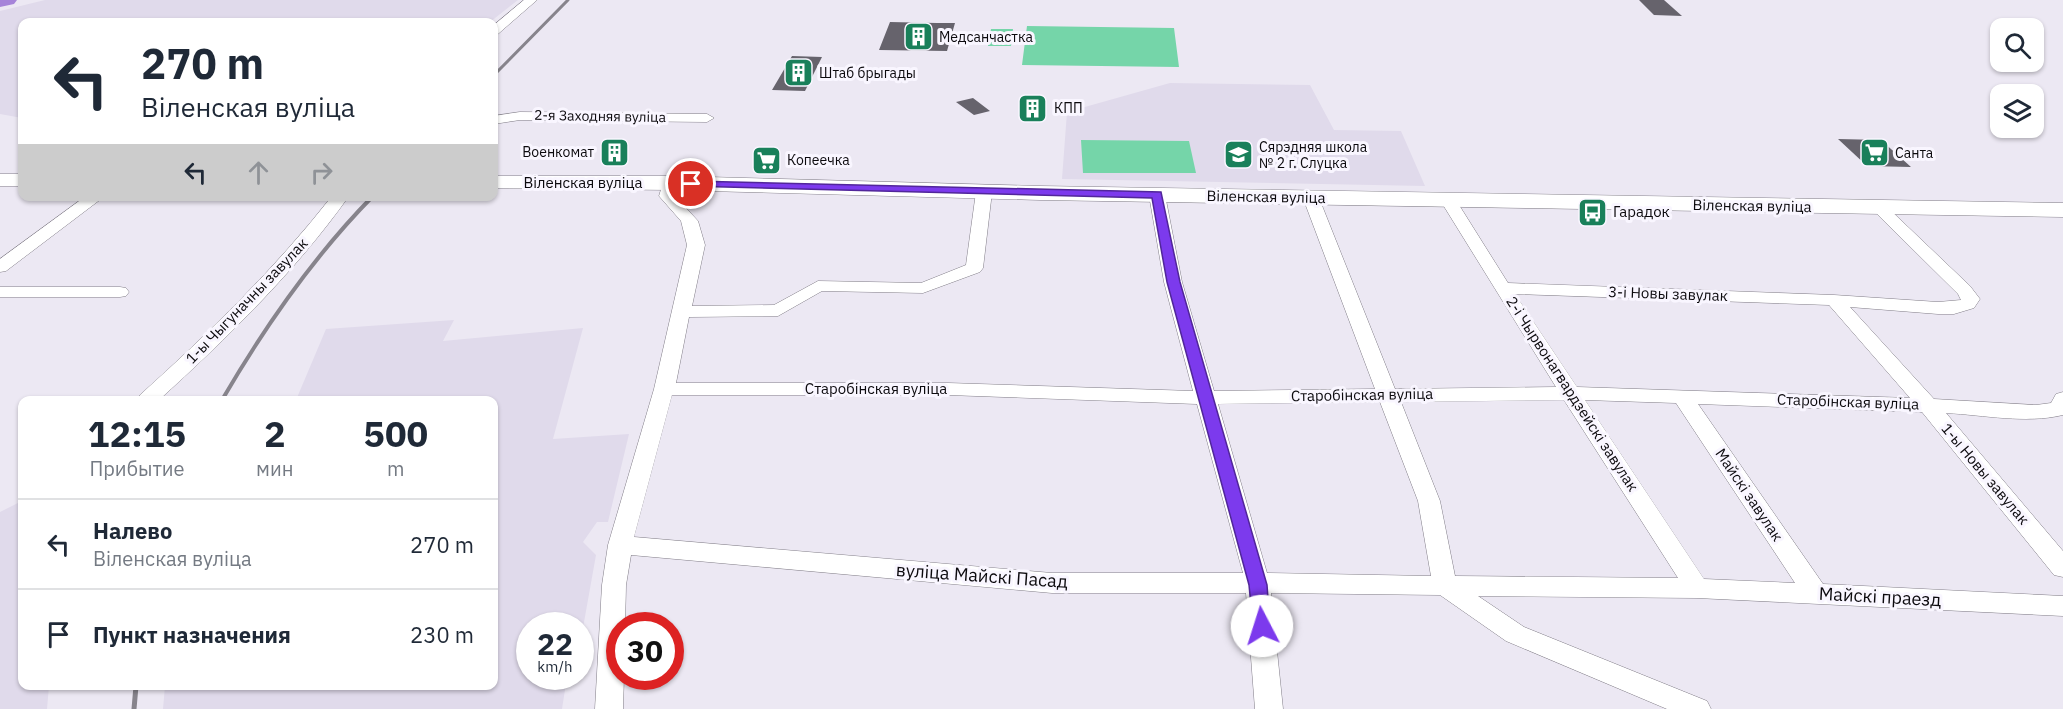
<!DOCTYPE html>
<html lang="ru">
<meta charset="utf-8">
<style>
:root{--surface:#fff;--page:#f2f2f3;--text:#1f2937;--muted:#747a83;--line:#e0e1e3}
body{margin:0;font-family:"IBM Plex Sans",sans-serif;background:var(--page);color:var(--text);height:100vh;display:flex;flex-direction:column;font-size:22px;white-space:nowrap}
*{box-sizing:border-box;margin:0}
p{font-size:20px;color:var(--muted)}
.icon{flex:none;width:33px;height:33px;fill:none;stroke:currentColor;stroke-width:2;stroke-linecap:round;stroke-linejoin:round}
.map{position:relative;flex:1;overflow:hidden}
.sheet{position:absolute;left:18px;top:396px;width:480px;height:294px;display:flex;flex-direction:column;background:var(--surface);border-radius:12px;box-shadow:0 2px 4px #0004}
.sheet>*{flex:none}
.guide{position:absolute;left:18px;top:18px;width:480px;height:183px;border-radius:12px;box-shadow:0 2px 4px #0004;background:#fff;color:var(--text);overflow:hidden}
.controls{position:absolute;left:1990px;top:18px;display:grid;gap:12px}
.controls a{display:grid;place-items:center;width:54px;height:54px;border-radius:12px;background:var(--surface);box-shadow:0 2px 4px #0004;font-size:30px}
.speed{position:absolute;left:516px;top:612px;display:flex;gap:12px;font-size:30px;font-weight:700;text-align:center}
.speed>*{display:grid;place-content:center;width:78px;height:78px;border-radius:50%;background:var(--surface);box-shadow:0 2px 4px #0004;line-height:1}
.speed small{font-size:15px;font-weight:400}
.speed .limit{border:9px solid #d22;background:#fff;color:#111}
.pin{position:absolute;display:grid;place-items:center;width:51px;height:51px;color:#fff;margin:-26px;border:3px solid #fff;border-radius:50%;box-shadow:0 2px 6px #0007}
.me{position:absolute;width:66px;margin:-33px;rotate:355deg;stroke-linejoin:round;filter:drop-shadow(0 0 4px #0008)}
.turn{display:flex;align-items:center;gap:21px;height:126px;padding:0 24px;font-size:27px}
.turn .icon{width:78px;height:78px;stroke-width:2.5}
.turn b{display:block;font-size:42px;line-height:51px}
.lanes{display:flex;align-items:center;height:57px;padding:0 24px;background:#0003;justify-content:center;gap:30px;direction:ltr}
.lanes .off{opacity:.35}
.eta{display:flex;justify-content:space-evenly;align-items:center;height:102px;text-align:center}
.eta b{font-size:36px;font-weight:700;line-height:42px}
ul{padding:0;list-style:none}
li{display:flex;align-items:center;gap:18px;height:90px;padding:0 24px;border-top:2px solid var(--line)}
li div{flex:1}
li b{display:block;font-size:22px}
li em{font-style:normal}
.map>svg:first-child{display:block}
</style>
<div class="map">
<svg width="2063" height="709" viewBox="0 0 2063 709">
<rect width="100%" height="100%" fill="#ece8f3"/>
<!-- built -->
<path fill="#e0daeb" d="M45,0H518L490,22H22V118L0,114V11Z
M1170,83L1310,85L1334,130L1401,131L1425,186L1062,179L1067,112Z
M454,320L443,341L583,328L553,439L629,434L608,522H597L583,542L596,555L581,639L580,626H530V676L567,677L562,709H163L165,686H494V400H296L326,329Z
M22,501V686H49L47,709H0V512Z"/>
<!-- green -->
<path fill="#75d5a9" d="M1027,26L1174,28L1179,67L1022,65Z
M991,29H1013L1011,46H988Z
M1081,140L1189,141L1196,173H1083Z"/>
<g fill="none" stroke-linecap="round" stroke-linejoin="round">
<!-- river -->
<path fill="#a684d9" fill-rule="evenodd" d="M0,0H17L14,4L0,7Z"/>
</g>
<!-- building -->
<path fill="#66636c" d="M1639,0H1664L1682,16L1654,15Z
M890,22L937,23H955L947,51L879,50Z
M792,56L822,57L805,91L772,90Z
M973,98L990,111L974,115L956,102Z
M1838,139L1881,140L1911,167L1867,166Z"/>
<g fill="none" stroke-linecap="round" stroke-linejoin="round">
<defs>
<path id="street" d="M524,0H537L498,34L494,35V25Z
M520,112L707,114L714,118L707,122L520,120L494,124V116Z
M671,178L679,183L675,196L698,221L705,245L692,306L774,305L818,281L921,283L966,265L976,192L984,187L992,192L983,268L980,272L923,293L822,291L778,316L689,317L676,383H948L1193,391L1164,282L1149,195L1157,190L1165,195L1182,282L1214,391L1375,389L1303,198L1311,193L1319,198L1395,389L1556,387L1440,200L1442,197H1454L1508,283L1834,295L1938,302L1961,300L1958,294L1872,209L1874,206H1886L1970,286L1980,299L1974,308L1954,314H1938L1850,307L1934,399L2036,405L2051,403L2056,394L2063,392V415C2026,424 1984,415 1946,413L2063,551V577L2054,575L1922,412L1698,404L1823,584L2063,596V616L1697,598L1478,596L1524,627L1707,701L1711,709H1667L1506,641L1440,595L1271,593L1283,709H1255L1246,593H1052L631,555L626,585L625,626H620V676H624L623,709H595L602,585L608,545L654,389L687,245L681,221L659,196L663,183ZM1515,294L1829,305L1910,398L1577,387ZM672,395H948L1197,404L1243,573H1052L634,537ZM1564,400L1678,578L1455,576L1440,501L1401,402ZM1585,400L1676,403L1795,583L1704,579ZM1380,402L1418,501L1431,576L1267,573L1218,404Z
M86,196H105L6,271L0,272V259Z
M332,196H349C295,272 227,338 159,400H137L140,395C209,333 275,269 332,196Z
M0,287H120L126,288L129,292L126,296L120,297H0Z"/>
<path id="secondary" d="M0,174H22V186H0Z
M494,176H671L1040,186L2063,203V217L1040,200L671,190L494,188Z"/>
</defs>
<!-- street casing -->
<use href="#street" stroke="#817d87" stroke-width="1"/>
<!-- secondary casing -->
<use href="#secondary" stroke="#817d87" stroke-width="1"/>
<!-- street -->
<use href="#street" fill="#fff" fill-rule="evenodd"/>
<!-- secondary -->
<use href="#secondary" fill="#fff" fill-rule="evenodd"/>
<!-- rail-far2 -->
<path stroke="#87848c" stroke-width="3" d="M494,75L568,0"/>
<!-- rail-far1 -->
<path stroke="#87848c" stroke-width="4" d="M222,400C265,326 313,257 373,196"/>
<!-- rail -->
<path stroke="#87848c" stroke-width="5" d="M134,709L136,686"/>
</g>
<!-- route -->
<path fill="#7c3aed" stroke="#51269a" stroke-width="1.5" d="M691,181L1161,192L1180,282L1267,585L1270,626L1268,631L1262,633L1255,631L1253,626L1249,585L1167,282L1152,198L687,186V182Z"/>
<!-- icons -->
<defs>
<symbol id="building-square" viewBox="-11 -11 22 22"><rect x="-9" y="-9" width="18" height="18" rx="4" fill="#19805a" stroke="#f9f6ff"/><path d="M-4-6H4V6H1V3H-1V6H-4ZM-2.5-4.3h1.7v1.8h-1.7ZM.8-4.3h1.7v1.8H.8ZM-2.5-1h1.7V.8h-1.7ZM.8-1h1.7V.8H.8Z" fill="#fff"/></symbol>
<symbol id="supermarket-square" viewBox="-11 -11 22 22"><rect x="-9" y="-9" width="18" height="18" rx="4" fill="#19805a" stroke="#f9f6ff"/><path d="M-6-5.5h2.5l.6 2H6L4.5 2H-2.5L-4.4-4H-6ZM-1.5 3.2a1.3 1.3 0 1 0 .1 0ZM3 3.2a1.3 1.3 0 1 0 .1 0Z" fill="#fff"/></symbol>
<symbol id="school-square" viewBox="-11 -11 22 22"><rect x="-9" y="-9" width="18" height="18" rx="4" fill="#19805a" stroke="#f9f6ff"/><path d="M0-5L7-2L0 1L-7-2ZM-4 1L0 2.5L4 1V4Q0 6-4 4Z" fill="#fff"/></symbol>
<symbol id="bus-square" viewBox="-11 -11 22 22"><rect x="-9" y="-9" width="18" height="18" rx="4" fill="#19805a" stroke="#f9f6ff"/><path d="M-5-6H5V4H4V6H2V4H-2V6H-4V4H-5ZM-3.5-4V0h7V-4ZM-3.5 1.2v1.5H-2V1.2ZM2 1.2v1.5H3.5V1.2Z" fill="#fff"/></symbol>
</defs>
<g fill-rule="evenodd">
<use href="#building-square" x="902" y="20" width="33" height="33"/>
<use href="#building-square" x="782" y="56" width="33" height="33"/>
<use href="#building-square" x="1016" y="92" width="33" height="33"/>
<use href="#building-square" x="598" y="136" width="33" height="33"/>
<use href="#supermarket-square" x="1858" y="136" width="33" height="33"/>
<use href="#school-square" x="1222" y="138" width="33" height="33"/>
<use href="#supermarket-square" x="750" y="144" width="33" height="33"/>
<use href="#bus-square" x="1576" y="196" width="33" height="33"/>
</g>
<g text-anchor="middle" stroke-width="6" stroke-linejoin="round" paint-order="stroke">
<!-- far-poi labels -->
<g font-size="14" fill="#0c0a0e" stroke="#f9f6ff" text-anchor="start">
<text x="939" y="42">Медсанчастка</text>
<text x="819" y="78">Штаб брыгады</text>
<text x="1054" y="113">КПП</text>
<text x="1259" y="152">Сярэдняя школа<tspan x="1259" dy="16">№ 2 г. Слуцка</tspan></text>
<text x="594" y="157" text-anchor="end">Военкомат</text>
<text x="1895" y="158">Санта</text>
<text x="787" y="165">Копеечка</text>
</g>
<!-- far-street labels -->
<g font-size="14" fill="#0c0a0e" stroke="#f9f6ff">
<text transform="translate(600 116) rotate(1)" y="5">2-я Заходняя вуліца</text>
</g>
<!-- street labels -->
<g font-size="15" fill="#0c0a0e" stroke="#f9f6ff">
<text x="583" y="188">Віленская вуліца</text>
<text transform="translate(1266 197) rotate(1)" y="5">Віленская вуліца</text>
<text transform="translate(1752 206) rotate(1)" y="5">Віленская вуліца</text>
<text transform="translate(1668 294) rotate(2)" y="5">3-і Новы завулак</text>
<text transform="translate(247 301) rotate(-46)" y="5">1-ы Чыгуначны завулак</text>
<text x="876" y="394">Старобінская вуліца</text>
<text transform="translate(1572 394) rotate(57)" y="5">2-і Чырвонагвардзейскі завулак</text>
<text transform="translate(1362 395) rotate(-1)" y="5">Старобінская вуліца</text>
<text transform="translate(1848 402) rotate(2)" y="5">Старобінская вуліца</text>
<text transform="translate(1985 474) rotate(50)" y="5">1-ы Новы завулак</text>
<text transform="translate(1749 495) rotate(56)" y="5">Майскі завулак</text>
</g>
<!-- poi labels -->
<g font-size="15" fill="#0c0a0e" stroke="#f9f6ff" text-anchor="start">
<text x="1613" y="217">Гарадок</text>
</g>
<!-- near-street labels -->
<g font-size="18" fill="#0c0a0e" stroke="#f9f6ff">
<text transform="translate(982 576) rotate(4)" y="6">вуліца Майскі Пасад</text>
<text transform="translate(1880 597) rotate(3)" y="6">Майскі праезд</text>
</g>
</g>
</svg>
<div class="controls">
<a><svg class="icon" aria-label="search" viewBox="0 0 24 24"><circle cx="10" cy="10" r="6"/><path d="M15 15l6 6"/></svg></a>
<a><svg class="icon" aria-label="layers" viewBox="0 0 24 24"><path d="M12 4l9 5-9 5-9-5zM3 14l9 5 9-5"/></svg></a>
</div>
<div class="speed"><div>22<small>km/h</small></div><div class="limit">30</div></div>
<div class="pin" style="left:691px;top:184px;background:#d93025"><svg class="icon" aria-label="arrive" viewBox="0 0 24 24"><path d="M6 21V4h12l-3 4 3 4H6"/></svg></div>
<svg class="me" style="left:1262px;top:626px" viewBox="-20 -20 40 40"><circle r="19" fill="#fff"/><path d="M0-13L10 11 0 6-10 11z" fill="#7c3aed"/></svg>
<div class="guide">
<div class="turn"><svg class="icon" aria-label="left" viewBox="0 0 24 24"><path d="M17 20v-9H6M10 6l-5 5 5 5"/></svg><div><b>270 m</b>Віленская вуліца</div></div>
<div class="lanes"><svg class="icon" aria-label="left" viewBox="0 0 24 24"><path d="M17 20v-9H6M10 6l-5 5 5 5"/></svg><svg class="icon off" aria-label="ahead" viewBox="0 0 24 24"><path d="M12 20V5M6 11l6-6 6 6"/></svg><svg class="icon off" aria-label="right" viewBox="0 0 24 24"><path d="M7 20v-9h11M14 6l5 5-5 5"/></svg></div>
</div>
<section class="sheet">
<div class="eta">
<div><b>12:15</b><p>Прибытие</p></div>
<div><b>2</b><p>мин</p></div>
<div><b>500</b><p>m</p></div>
</div>
<ul>
<li><svg class="icon" aria-label="left" viewBox="0 0 24 24"><path d="M17 20v-9H6M10 6l-5 5 5 5"/></svg><div><b>Налево</b><p>Віленская вуліца</p></div><em>270 m</em></li>
<li><svg class="icon" aria-label="arrive" viewBox="0 0 24 24"><path d="M6 21V4h12l-3 4 3 4H6"/></svg><div><b>Пункт назначения</b></div><em>230 m</em></li>
</ul>
</section>
</div>
